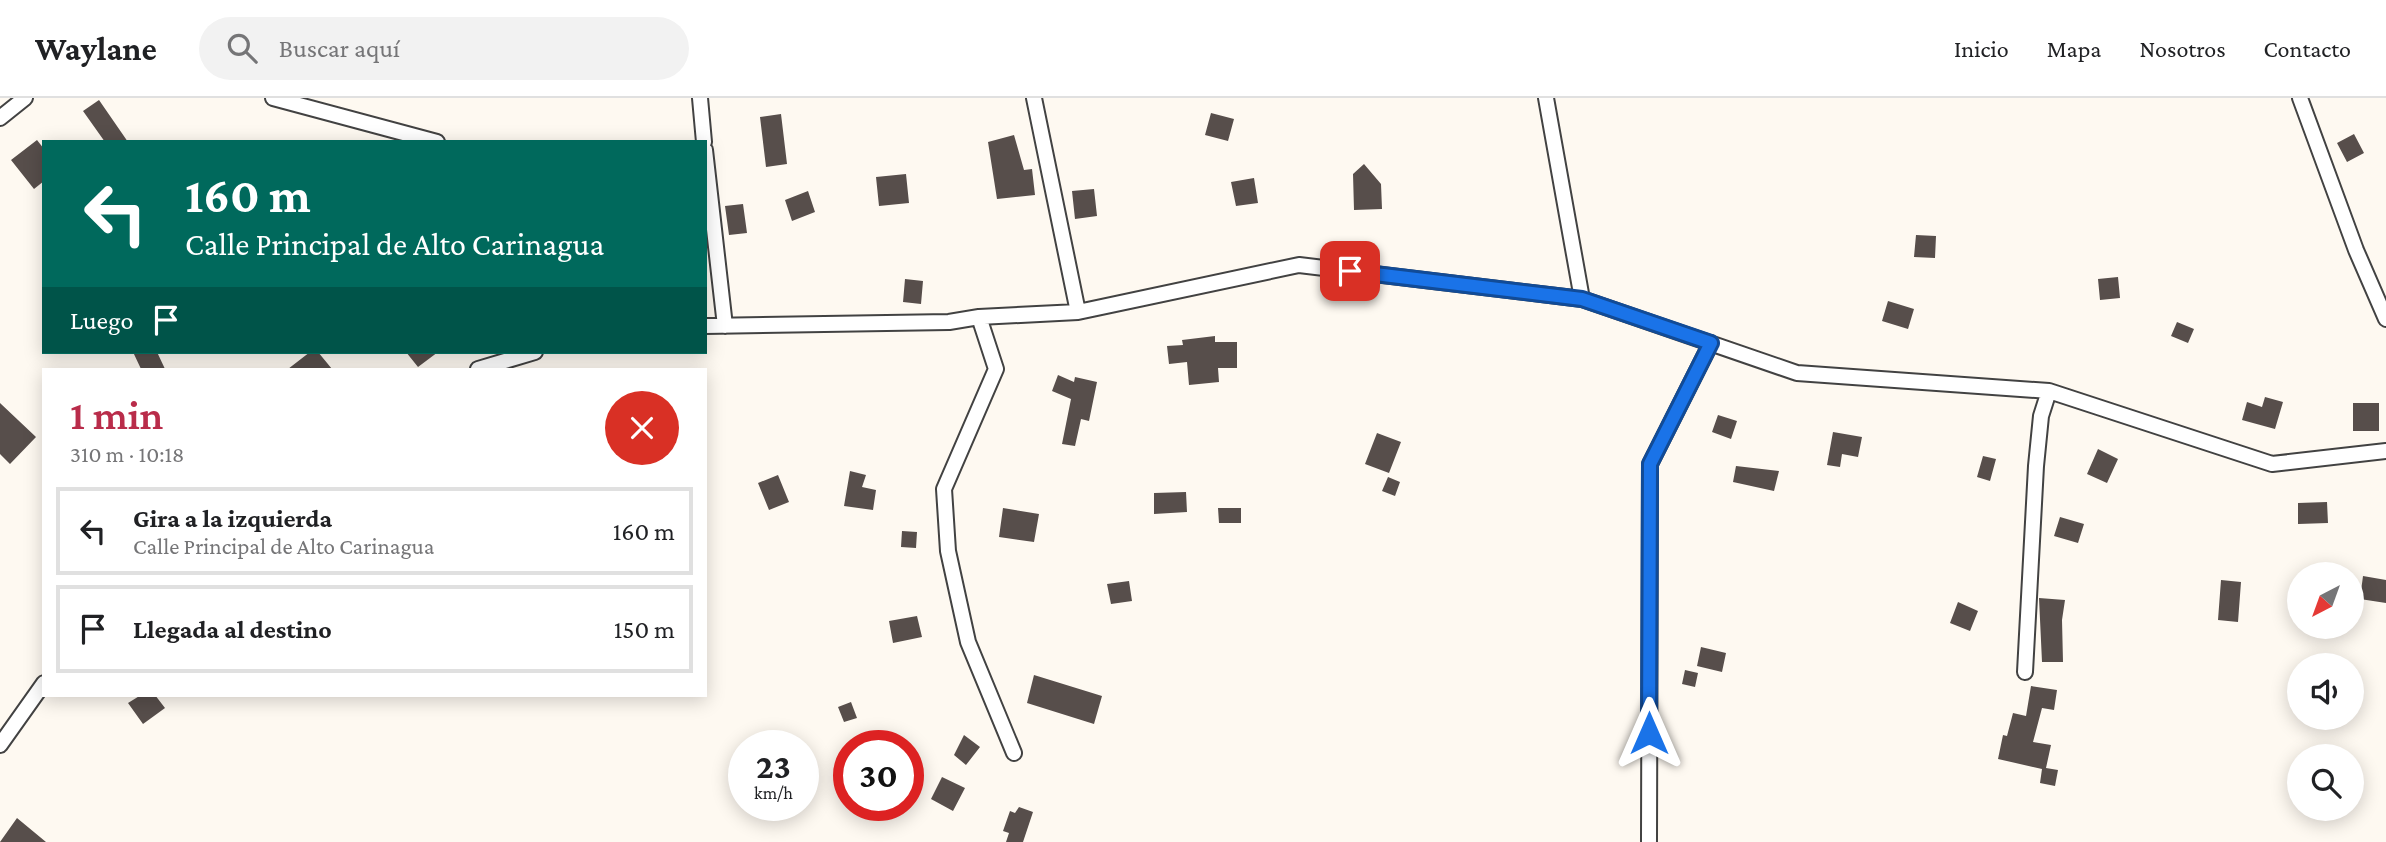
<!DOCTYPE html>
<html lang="es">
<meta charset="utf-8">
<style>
:root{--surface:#fff;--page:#f2f2f2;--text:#202124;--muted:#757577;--line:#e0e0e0;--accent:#b92c4a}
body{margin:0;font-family:"Crimson Pro",serif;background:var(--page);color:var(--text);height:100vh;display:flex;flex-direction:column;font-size:26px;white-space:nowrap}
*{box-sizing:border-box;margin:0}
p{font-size:23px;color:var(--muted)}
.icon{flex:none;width:38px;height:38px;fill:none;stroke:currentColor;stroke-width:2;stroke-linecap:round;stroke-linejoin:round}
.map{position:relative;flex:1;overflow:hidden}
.drawer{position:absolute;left:42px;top:270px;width:665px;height:329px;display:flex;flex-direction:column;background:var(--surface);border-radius:0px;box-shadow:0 4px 18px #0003}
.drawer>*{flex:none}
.banner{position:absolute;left:42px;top:42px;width:665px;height:214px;border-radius:0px;box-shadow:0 4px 18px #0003;background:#00695c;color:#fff;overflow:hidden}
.needle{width:46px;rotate:221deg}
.buttons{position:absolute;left:2287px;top:464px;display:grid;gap:14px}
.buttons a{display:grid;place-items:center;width:77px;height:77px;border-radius:50%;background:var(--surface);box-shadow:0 4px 18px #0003;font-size:35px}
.speed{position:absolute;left:728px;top:632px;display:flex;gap:14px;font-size:35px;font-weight:700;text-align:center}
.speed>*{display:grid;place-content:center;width:91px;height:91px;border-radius:50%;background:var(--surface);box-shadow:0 4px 18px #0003;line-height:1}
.speed small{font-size:18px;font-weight:400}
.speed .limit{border:10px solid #d22;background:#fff;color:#111}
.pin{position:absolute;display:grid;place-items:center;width:60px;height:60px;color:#fff;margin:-30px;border-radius:14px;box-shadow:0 4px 10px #0006}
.me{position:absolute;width:77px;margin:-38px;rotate:0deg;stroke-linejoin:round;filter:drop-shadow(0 0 5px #0008)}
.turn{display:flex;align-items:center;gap:24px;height:147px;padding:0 28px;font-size:32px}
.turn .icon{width:91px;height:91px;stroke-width:2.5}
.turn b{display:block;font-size:49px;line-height:60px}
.then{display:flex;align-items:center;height:66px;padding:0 28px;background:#0003;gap:14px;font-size:26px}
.round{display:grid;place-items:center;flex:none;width:74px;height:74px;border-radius:37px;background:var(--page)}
.summary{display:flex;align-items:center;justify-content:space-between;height:119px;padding:0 28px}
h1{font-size:42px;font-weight:600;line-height:52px;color:var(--accent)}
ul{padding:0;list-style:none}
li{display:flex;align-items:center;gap:21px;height:88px;margin:0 14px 10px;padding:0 14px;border:4px solid var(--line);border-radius:0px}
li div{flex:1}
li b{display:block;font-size:26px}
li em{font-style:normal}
header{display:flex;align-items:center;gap:42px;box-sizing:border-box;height:98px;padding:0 35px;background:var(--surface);border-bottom:2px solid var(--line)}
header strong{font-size:33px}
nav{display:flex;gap:38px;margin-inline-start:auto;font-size:24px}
.search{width:490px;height:63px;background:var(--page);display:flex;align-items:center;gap:18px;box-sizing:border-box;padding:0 24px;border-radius:38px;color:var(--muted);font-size:26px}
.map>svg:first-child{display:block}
</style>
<header>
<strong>Waylane</strong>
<div class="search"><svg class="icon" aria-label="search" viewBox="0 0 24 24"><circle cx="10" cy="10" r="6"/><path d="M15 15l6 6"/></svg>Buscar aquí</div>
<nav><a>Inicio</a><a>Mapa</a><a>Nosotros</a><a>Contacto</a></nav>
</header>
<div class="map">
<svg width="2386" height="744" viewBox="0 0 2386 744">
<rect width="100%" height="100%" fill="#fef9f1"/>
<!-- building -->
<path fill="#574e4b" d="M99,2L128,44H105L83,13Z
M1211,15L1234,21L1228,43L1205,37Z
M781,16L787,66L766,69L760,19Z
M2354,36L2364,55L2347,64L2337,45Z
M1014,37L1024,72L1032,71L1035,97L997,101L988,44Z
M37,42L44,51V83L34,91L11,62Z
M1364,66L1381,86L1382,111L1354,112L1353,76Z
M906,76L909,105L879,108L876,79Z
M1254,80L1258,105L1236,108L1231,84Z
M1094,91L1097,118L1075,121L1072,93Z
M808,93L815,114L792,123L785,102Z
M743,106L747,135L729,137L725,108Z
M1916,137L1936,138L1935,160L1914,159Z
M2118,179L2120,200L2100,202L2098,181Z
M905,181L923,183L921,206L903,204Z
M1888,203L1914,211L1908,231L1882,223Z
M2177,224L2194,231L2188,245L2171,238Z
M1215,238V244H1237V270H1218L1219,284L1189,287L1187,264L1169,266L1167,248L1183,247L1182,242Z
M133,254H157L165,271H141Z
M310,254H318L332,271H288Z
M406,254H438L418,269Z
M1058,277L1074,284L1075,279L1097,284L1089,323L1081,321L1075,348L1062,346L1071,301L1052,293Z
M2265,299L2283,304L2275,331L2242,322L2247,304L2262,309Z
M0,305L36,339L10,366L0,356Z
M2353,305H2379V333H2353Z
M1718,317L1737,323L1731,341L1712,334Z
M1833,334L1862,339L1858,359L1842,356L1840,369L1827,367Z
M1377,335L1401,344L1389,375L1365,366Z
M2098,351L2118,361L2107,385L2087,376Z
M1983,358L1996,361L1990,383L1977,379Z
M1736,368L1779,373L1774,393L1733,384Z
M850,373L866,377L862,389L876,392L873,412L844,408Z
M778,377L789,404L769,412L758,385Z
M1388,379L1400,384L1395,398L1382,393Z
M1186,394L1187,414L1154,416V395Z
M2327,404L2328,425L2298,426V405Z
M1003,410L1039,416L1034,444L999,439Z
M1218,410H1241V425H1219Z
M2060,419L2084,426L2078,445L2054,438Z
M902,433L917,434L916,450L901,449Z
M2363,478L2386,482V505L2360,501Z
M2221,482L2241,484L2238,524L2218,522Z
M1129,483L1132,503L1111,506L1107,486Z
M2039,500L2065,502L2062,522L2063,564H2042Z
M1958,504L1978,513L1970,533L1950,525Z
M917,518L922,539L893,545L889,523Z
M1701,549L1726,555L1722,574L1697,568Z
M1685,572L1698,575L1695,589L1682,586Z
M1034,577L1102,598L1094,626L1027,605Z
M2031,588L2057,592L2054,612L2042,610L2033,644L2051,647L2046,670L2058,672L2055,688L2040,685L2042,671L1998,661L2003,637L2007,638L2013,615L2026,618Z
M141,597H155L165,610L143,626L128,605Z
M851,604L857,620L844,624L838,609Z
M964,637L980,649L966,667L954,657Z
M942,679L965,690L953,713L931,701Z
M1019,709L1033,714L1023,744H1006L1009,735L1003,733L1010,713L1015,715Z
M17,720L46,744H0Z"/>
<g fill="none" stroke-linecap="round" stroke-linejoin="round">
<defs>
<path id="minor" d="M273,0L437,44
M700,0L704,44
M1034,0L1078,214
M1546,0L1582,201
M2300,0L2356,152L2386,221
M0,20L25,0
M705,52L725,228
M979,219L996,271L944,391L948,453L968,544L1014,655
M705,228L949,224L979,219L1078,214L1299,167L1582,201L1797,275L2049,293L2272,366L2386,353
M478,271L535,254
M2025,574L2036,368L2041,318L2049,293
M0,647L44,585
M1649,743L1650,366L1711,245"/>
</defs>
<!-- minor casing -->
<use href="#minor" stroke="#424242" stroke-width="18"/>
<!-- minor -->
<use href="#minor" stroke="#fff" stroke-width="14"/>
</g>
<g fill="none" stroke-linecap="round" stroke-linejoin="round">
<defs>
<path id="route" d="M1350,173L1582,201L1711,245L1650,366L1649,635"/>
</defs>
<!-- route casing -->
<use href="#route" stroke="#114b97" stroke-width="18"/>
<!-- route -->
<use href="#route" stroke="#1a73e8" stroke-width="12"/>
</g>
</svg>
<div class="buttons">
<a><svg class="needle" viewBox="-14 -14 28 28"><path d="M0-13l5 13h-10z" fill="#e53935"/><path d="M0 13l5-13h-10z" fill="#757577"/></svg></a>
<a><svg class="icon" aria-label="sound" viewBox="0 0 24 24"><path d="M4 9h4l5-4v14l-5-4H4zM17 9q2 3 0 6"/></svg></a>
<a><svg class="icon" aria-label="search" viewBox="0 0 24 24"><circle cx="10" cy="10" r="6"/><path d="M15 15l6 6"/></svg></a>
</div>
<div class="speed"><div>23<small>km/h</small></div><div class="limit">30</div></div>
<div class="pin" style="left:1350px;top:173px;background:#d93025"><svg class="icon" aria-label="arrive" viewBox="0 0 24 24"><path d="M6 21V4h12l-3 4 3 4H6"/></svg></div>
<svg class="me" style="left:1649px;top:635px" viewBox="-20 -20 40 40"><path d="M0-17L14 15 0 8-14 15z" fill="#1a73e8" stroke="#fff" stroke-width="4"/></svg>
<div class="banner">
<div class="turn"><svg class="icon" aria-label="left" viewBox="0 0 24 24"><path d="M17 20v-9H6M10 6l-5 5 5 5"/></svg><div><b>160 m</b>Calle Principal de Alto Carinagua</div></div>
<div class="then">Luego<svg class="icon" aria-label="arrive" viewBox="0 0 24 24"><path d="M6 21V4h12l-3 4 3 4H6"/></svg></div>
</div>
<section class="drawer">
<div class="summary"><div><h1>1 min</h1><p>310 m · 10:18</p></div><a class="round" style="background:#d93025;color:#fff"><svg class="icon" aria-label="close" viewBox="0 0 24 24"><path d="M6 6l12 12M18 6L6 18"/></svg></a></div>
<ul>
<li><svg class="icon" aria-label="left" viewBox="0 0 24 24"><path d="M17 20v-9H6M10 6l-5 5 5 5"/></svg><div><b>Gira a la izquierda</b><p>Calle Principal de Alto Carinagua</p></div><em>160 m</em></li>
<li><svg class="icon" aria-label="arrive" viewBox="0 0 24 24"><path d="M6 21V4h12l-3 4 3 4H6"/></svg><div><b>Llegada al destino</b></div><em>150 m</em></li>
</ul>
</section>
</div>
